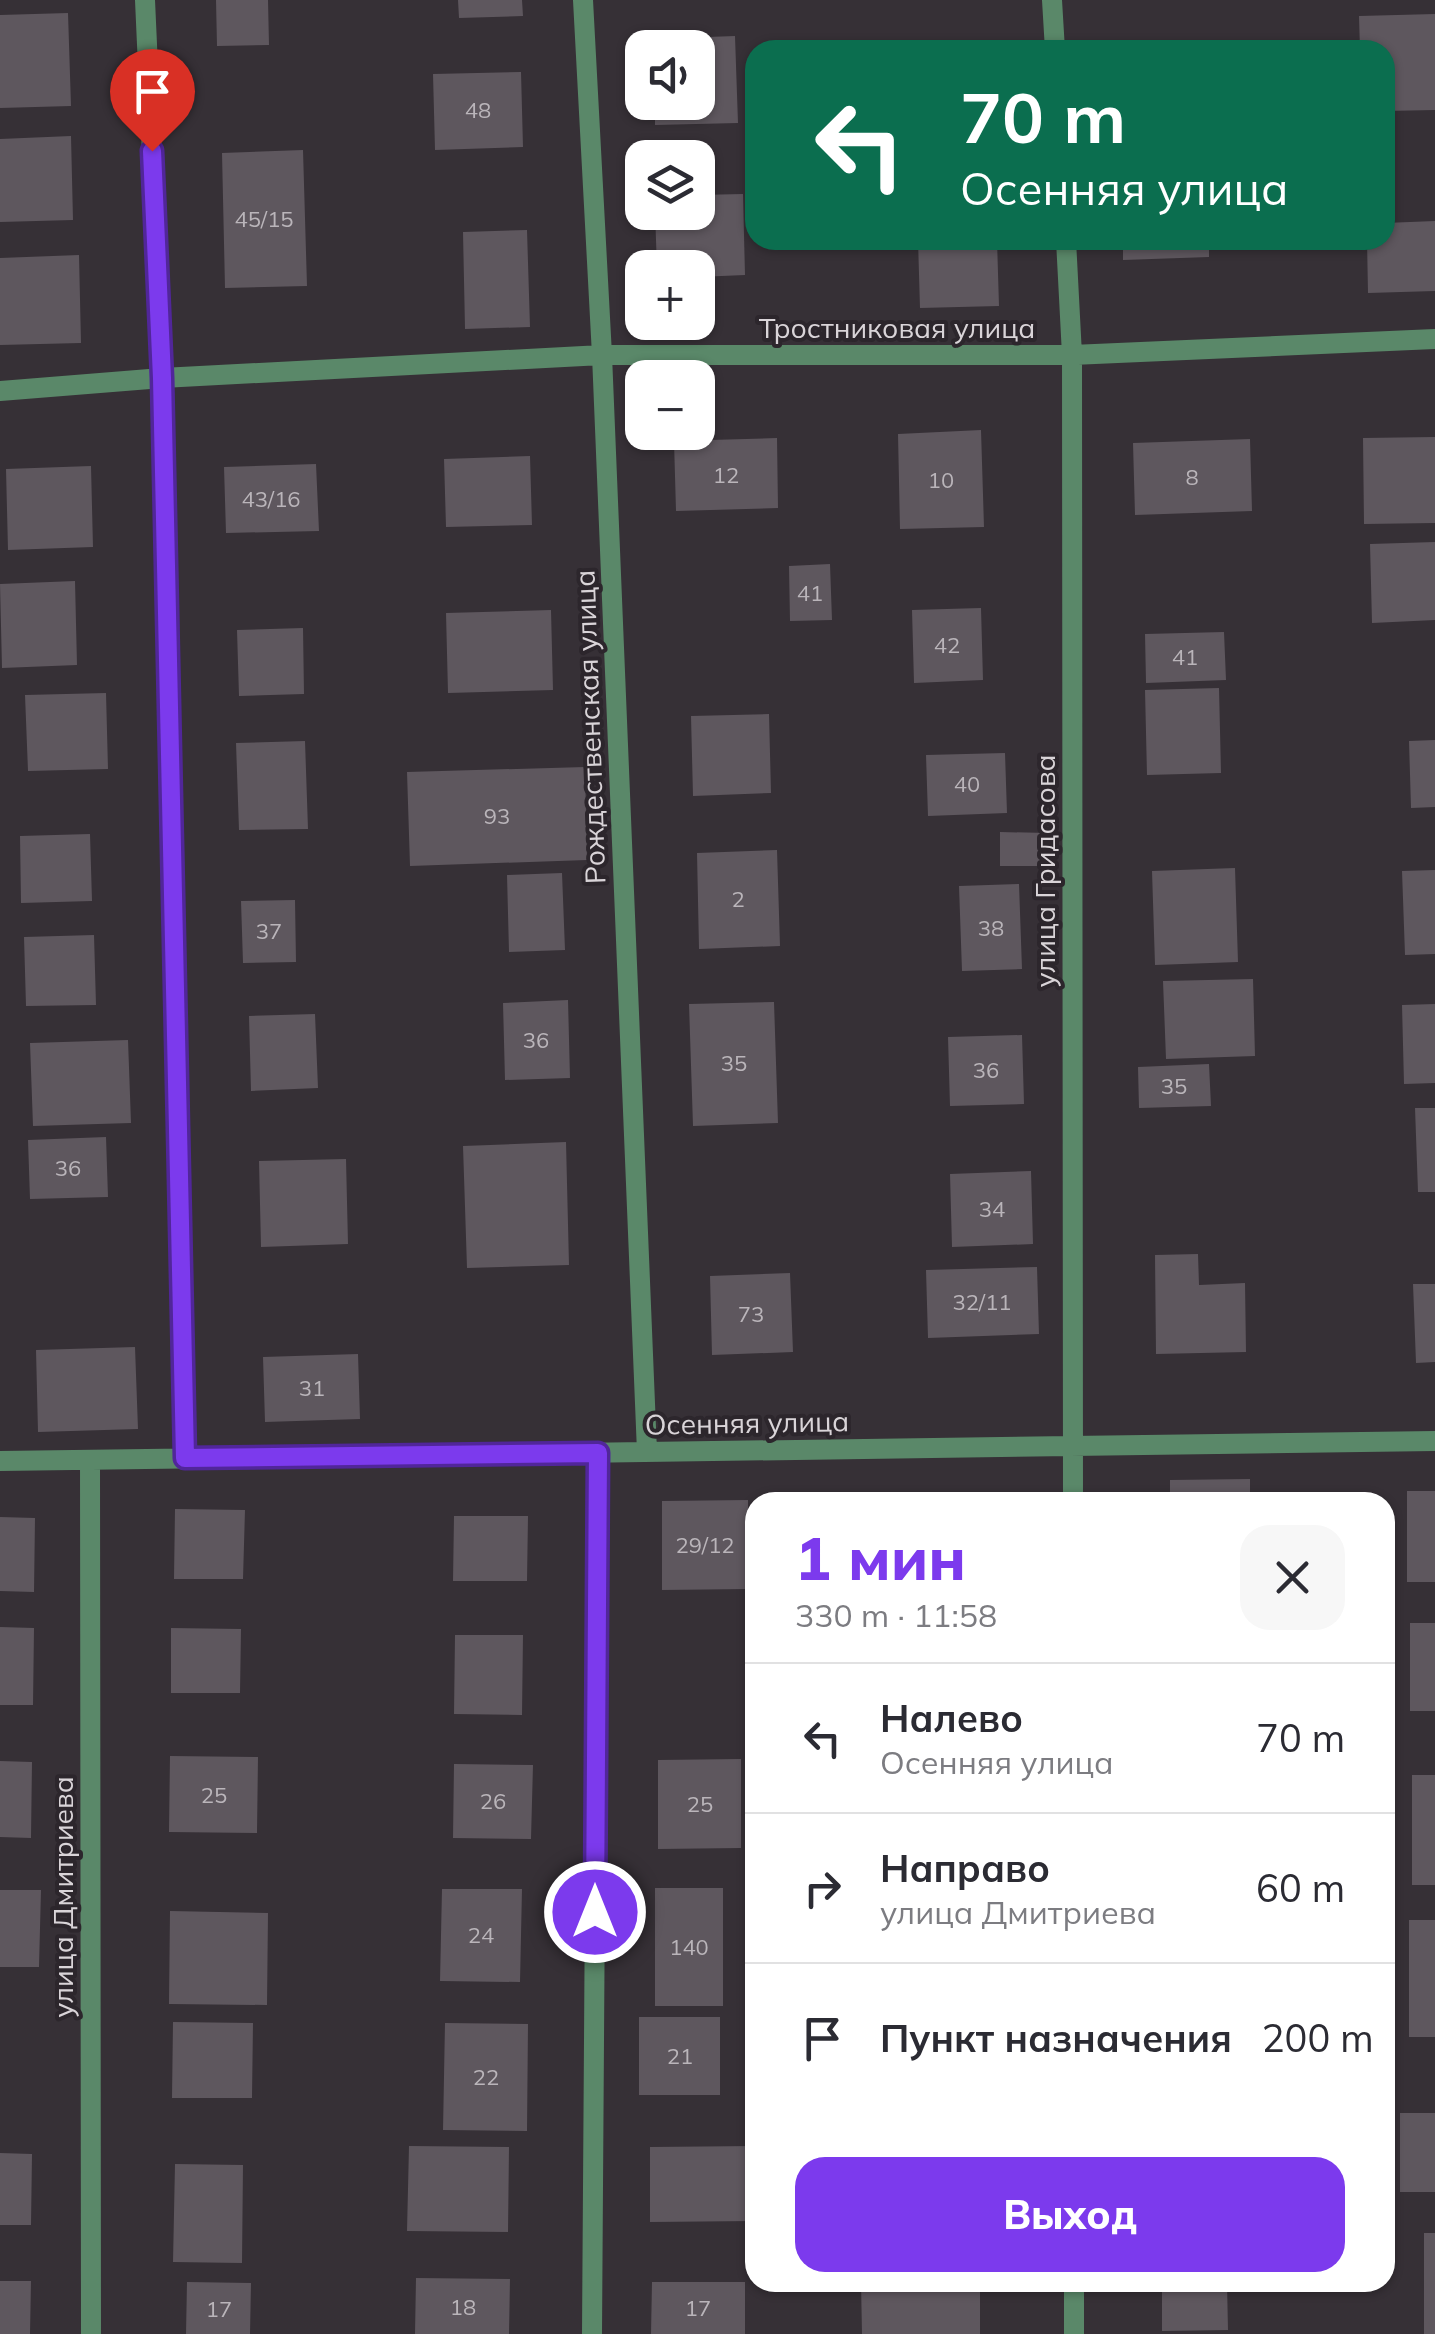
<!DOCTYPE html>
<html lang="ru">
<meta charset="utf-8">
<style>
:root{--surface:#fff;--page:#f7f7f7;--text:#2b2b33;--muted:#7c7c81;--line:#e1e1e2;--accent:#7c3aed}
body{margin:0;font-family:Mulish,sans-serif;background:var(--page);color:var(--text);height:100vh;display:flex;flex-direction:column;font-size:38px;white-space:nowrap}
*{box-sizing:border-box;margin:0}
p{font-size:32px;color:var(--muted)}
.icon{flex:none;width:55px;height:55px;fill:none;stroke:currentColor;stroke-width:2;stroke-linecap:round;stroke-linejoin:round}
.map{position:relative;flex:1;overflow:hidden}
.side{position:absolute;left:745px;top:1492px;width:650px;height:800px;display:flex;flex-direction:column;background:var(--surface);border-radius:30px;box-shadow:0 2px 8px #0004}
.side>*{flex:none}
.banner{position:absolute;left:745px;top:40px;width:650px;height:210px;border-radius:30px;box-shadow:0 2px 8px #0004;background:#0b6e4f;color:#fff;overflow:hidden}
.buttons{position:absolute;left:625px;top:30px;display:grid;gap:20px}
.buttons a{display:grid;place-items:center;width:90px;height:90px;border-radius:20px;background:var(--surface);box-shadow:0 2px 8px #0004;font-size:50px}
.pin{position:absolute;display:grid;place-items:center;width:85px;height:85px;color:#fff;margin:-102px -42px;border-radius:50% 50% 50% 0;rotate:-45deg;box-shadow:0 0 10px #0007}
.pin .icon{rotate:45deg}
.me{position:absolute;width:110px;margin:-55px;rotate:0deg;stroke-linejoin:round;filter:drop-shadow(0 0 8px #0008)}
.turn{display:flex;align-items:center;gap:35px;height:210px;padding:0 50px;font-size:45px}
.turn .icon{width:130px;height:130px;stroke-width:2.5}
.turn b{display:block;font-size:70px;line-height:85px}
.round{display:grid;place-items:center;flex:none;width:105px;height:105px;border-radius:30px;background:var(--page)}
.headline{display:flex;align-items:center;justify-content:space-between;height:170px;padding:0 50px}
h1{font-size:60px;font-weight:800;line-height:75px;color:var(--accent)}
.cta{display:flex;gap:20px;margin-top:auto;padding:20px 50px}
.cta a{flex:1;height:115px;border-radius:30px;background:var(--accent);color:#fff;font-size:40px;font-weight:800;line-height:115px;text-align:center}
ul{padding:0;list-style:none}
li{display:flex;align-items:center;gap:30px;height:150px;padding:0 50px;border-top:2px solid var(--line)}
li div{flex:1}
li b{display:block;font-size:38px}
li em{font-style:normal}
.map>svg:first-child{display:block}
</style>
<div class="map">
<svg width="1435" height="2334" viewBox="0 0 1435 2334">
<rect width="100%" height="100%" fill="#363036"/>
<!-- building -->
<path fill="#5e575e" d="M216,0H268L269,45L217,46Z
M458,0H522L523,16L459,18Z
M68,13L71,106L0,108V15Z
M1435,14V110L1385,111V50H1360L1359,16Z
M735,36L738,123L655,125V102H698V48H653V39Z
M521,72L523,147L435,150L433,74Z
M71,136L73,220L0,222V139Z
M303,150L307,286L225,288L222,153Z
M743,194L745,275L698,277V268H657L655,212H698V195Z
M1435,221V291L1368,293L1367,240H1385V223Z
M527,230L530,327L465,329L463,232Z
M918,240H997L999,306L920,308Z
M1123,240H1209V257L1123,260Z
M79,255L81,343L0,345V258Z
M981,430L984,527L900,529L898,434Z
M1435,437V523L1364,524L1363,438Z
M777,438L778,508L676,511L674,441Z
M1250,439L1252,511L1135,515L1133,443Z
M530,456L532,525L446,527L444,459Z
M316,464L319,531L226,533L224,467Z
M91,466L93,547L8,550L6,469Z
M1435,542V620L1372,623L1370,544Z
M830,564L832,620L790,621L789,566Z
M75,581L77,665L2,668L0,584Z
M981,608L983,680L914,683L912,610Z
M551,610L553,690L448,693L446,613Z
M303,628L304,694L239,696L237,630Z
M1224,632L1226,680L1146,683L1145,634Z
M1219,688L1221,773L1147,775L1145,690Z
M106,693L108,769L28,771L25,695Z
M769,714L771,793L693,796L691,716Z
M1435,740V807L1411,808L1409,741Z
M305,741L308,829L239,830L236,743Z
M1005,753L1007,813L928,816L926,755Z
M585,767L587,860L410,866L407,772Z
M1000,832L1047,833V866H1000Z
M90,834L92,901L21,903L20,836Z
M777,850L780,946L699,949L697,853Z
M1235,868L1238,962L1155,965L1152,871Z
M1435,870V954L1405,955L1402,871Z
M562,873L565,950L509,952L507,875Z
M1019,884L1022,969L962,971L959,886Z
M295,900L296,962L243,963L241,901Z
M94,935L96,1005L26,1006L24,937Z
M1253,979L1255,1056L1166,1059L1163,981Z
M568,1000L570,1078L505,1080L503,1003Z
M774,1002L778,1123L693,1126L689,1004Z
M1435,1004V1083L1404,1084L1402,1005Z
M315,1014L318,1088L251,1091L249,1016Z
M1022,1035L1024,1104L950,1106L948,1037Z
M128,1040L131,1123L33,1126L30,1043Z
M1209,1064L1211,1106L1139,1108L1138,1067Z
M1415,1108H1435V1192H1418Z
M106,1137L108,1197L30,1199L28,1140Z
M566,1142L569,1265L467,1268L463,1146Z
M346,1159L348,1244L261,1247L259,1161Z
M1031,1171L1033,1244L952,1247L950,1174Z
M1198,1254L1199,1285L1245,1283L1246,1352L1156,1354L1155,1255Z
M1037,1267L1039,1334L928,1338L926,1270Z
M790,1273L793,1352L712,1355L710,1276Z
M1413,1284H1435V1362L1416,1363Z
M135,1347L138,1429L38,1432L36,1350Z
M358,1354L360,1419L265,1422L263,1357Z
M1250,1479V1502H1170V1480Z
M1407,1491H1435V1582H1407Z
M748,1500V1589L662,1590V1501Z
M175,1509L245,1510L243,1579H174Z
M454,1516H528L527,1581H453Z
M0,1517L35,1518L34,1592L0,1591Z
M1410,1623H1435V1711H1410Z
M0,1627L34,1628L33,1705H0Z
M171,1628L241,1629L240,1693H171Z
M455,1635H523L522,1715L454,1714Z
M170,1756L258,1757L257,1833L169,1832Z
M741,1759V1848L658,1849V1760Z
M0,1761L32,1762L31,1838L0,1837Z
M454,1764L533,1765L531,1839L453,1838Z
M1412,1775H1435V1885H1412Z
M655,1888H723V2006H655Z
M442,1889H522L520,1982L440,1981Z
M0,1890H41L39,1967H0Z
M170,1911L268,1913L267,2005L169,2004Z
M1409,1920H1435V2037H1409Z
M639,2017H720V2095H639Z
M173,2022L253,2023L252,2098H172Z
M445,2023L528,2024L527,2131L443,2130Z
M1400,2113H1435V2192H1400Z
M409,2146L509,2147L508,2232L407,2231Z
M755,2146V2221L650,2222V2147Z
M0,2153L32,2154L31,2225H0Z
M175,2164L243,2165L242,2263L173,2262Z
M1424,2233H1435V2334H1424Z
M416,2278L510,2279L509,2334H415Z
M0,2281H31L30,2334H0Z
M187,2282L251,2283L250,2334H186Z
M652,2282H745V2334H651Z
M861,2282H980V2334H862Z
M1162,2282H1227L1228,2330L1162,2331Z"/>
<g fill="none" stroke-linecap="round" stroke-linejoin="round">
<!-- street -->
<path stroke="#5a8869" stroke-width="20" d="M145,0L162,378L185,1458
M583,0L602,355L647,1452
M1052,0L1055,50
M1066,240L1072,355L1073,1502
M0,391L162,378L602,355H1072L1435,339
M90,1460L91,2334
M0,1461L1435,1441
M1074,2282V2334
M592,2334L598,1453"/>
</g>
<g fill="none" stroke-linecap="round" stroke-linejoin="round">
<defs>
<path id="route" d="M152,151L162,378L185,1458L598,1453L595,1912"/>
</defs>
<!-- route casing -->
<use href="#route" stroke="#51269a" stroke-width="25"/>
<!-- route -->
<use href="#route" stroke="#7c3aed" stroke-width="18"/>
</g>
<g text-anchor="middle" stroke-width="8" stroke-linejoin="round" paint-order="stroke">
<!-- number labels -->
<g font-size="22" fill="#bab5ba">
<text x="478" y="118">48</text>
<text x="264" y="227">45/15</text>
<text x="726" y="483">12</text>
<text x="1192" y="485">8</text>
<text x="941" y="488">10</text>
<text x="271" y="507">43/16</text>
<text x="810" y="601">41</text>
<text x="947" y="653">42</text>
<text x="1185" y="665">41</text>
<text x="967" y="792">40</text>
<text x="497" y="824">93</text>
<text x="738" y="907">2</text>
<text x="991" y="936">38</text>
<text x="269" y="939">37</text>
<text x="536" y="1048">36</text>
<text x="734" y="1071">35</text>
<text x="986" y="1078">36</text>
<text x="1174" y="1094">35</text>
<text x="68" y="1176">36</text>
<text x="992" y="1217">34</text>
<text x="982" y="1310">32/11</text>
<text x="751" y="1322">73</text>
<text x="312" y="1396">31</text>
<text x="705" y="1553">29/12</text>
<text x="214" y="1803">25</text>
<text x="493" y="1809">26</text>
<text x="700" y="1812">25</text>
<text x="481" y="1943">24</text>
<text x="689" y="1955">140</text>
<text x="680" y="2064">21</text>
<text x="486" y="2085">22</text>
<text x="463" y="2315">18</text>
<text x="698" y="2316">17</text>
<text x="219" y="2317">17</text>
</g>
<!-- street labels -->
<g font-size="28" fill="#d9d4d8" stroke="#2c262c">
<text x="897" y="338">Тростниковая улица</text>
<text transform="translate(590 727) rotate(-92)" y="10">Рождественская улица</text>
<text transform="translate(1045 871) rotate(-90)" y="10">улица Гридасова</text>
<text transform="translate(747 1423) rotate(-1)" y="10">Осенняя улица</text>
<text transform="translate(63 1897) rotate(-90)" y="10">улица Дмитриева</text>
</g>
</g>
</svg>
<div class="buttons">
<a><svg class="icon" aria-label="sound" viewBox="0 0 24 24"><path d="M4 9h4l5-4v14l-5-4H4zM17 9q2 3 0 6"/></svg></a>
<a><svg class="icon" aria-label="layers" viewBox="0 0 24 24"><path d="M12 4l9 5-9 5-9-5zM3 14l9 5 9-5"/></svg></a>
<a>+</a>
<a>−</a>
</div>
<div class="pin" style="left:152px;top:151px;background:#d93025"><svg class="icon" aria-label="arrive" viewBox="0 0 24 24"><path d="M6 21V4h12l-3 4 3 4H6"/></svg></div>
<svg class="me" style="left:595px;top:1912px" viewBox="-20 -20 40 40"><circle r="17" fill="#7c3aed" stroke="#fff" stroke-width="3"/><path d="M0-11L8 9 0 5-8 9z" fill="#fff"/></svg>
<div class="banner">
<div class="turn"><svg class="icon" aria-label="left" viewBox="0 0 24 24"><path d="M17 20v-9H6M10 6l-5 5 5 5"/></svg><div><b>70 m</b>Осенняя улица</div></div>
</div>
<section class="side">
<div class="headline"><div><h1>1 мин</h1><p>330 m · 11:58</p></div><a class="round"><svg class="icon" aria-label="close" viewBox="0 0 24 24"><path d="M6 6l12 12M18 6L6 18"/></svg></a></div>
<ul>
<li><svg class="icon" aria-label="left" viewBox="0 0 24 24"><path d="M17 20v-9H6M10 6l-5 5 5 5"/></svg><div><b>Налево</b><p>Осенняя улица</p></div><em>70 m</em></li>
<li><svg class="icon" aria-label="right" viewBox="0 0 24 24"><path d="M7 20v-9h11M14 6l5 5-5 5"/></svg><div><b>Направо</b><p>улица Дмитриева</p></div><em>60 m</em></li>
<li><svg class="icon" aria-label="arrive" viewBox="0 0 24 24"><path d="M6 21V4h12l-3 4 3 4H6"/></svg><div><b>Пункт назначения</b></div><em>200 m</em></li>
</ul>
<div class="cta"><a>Выход</a></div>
</section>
</div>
